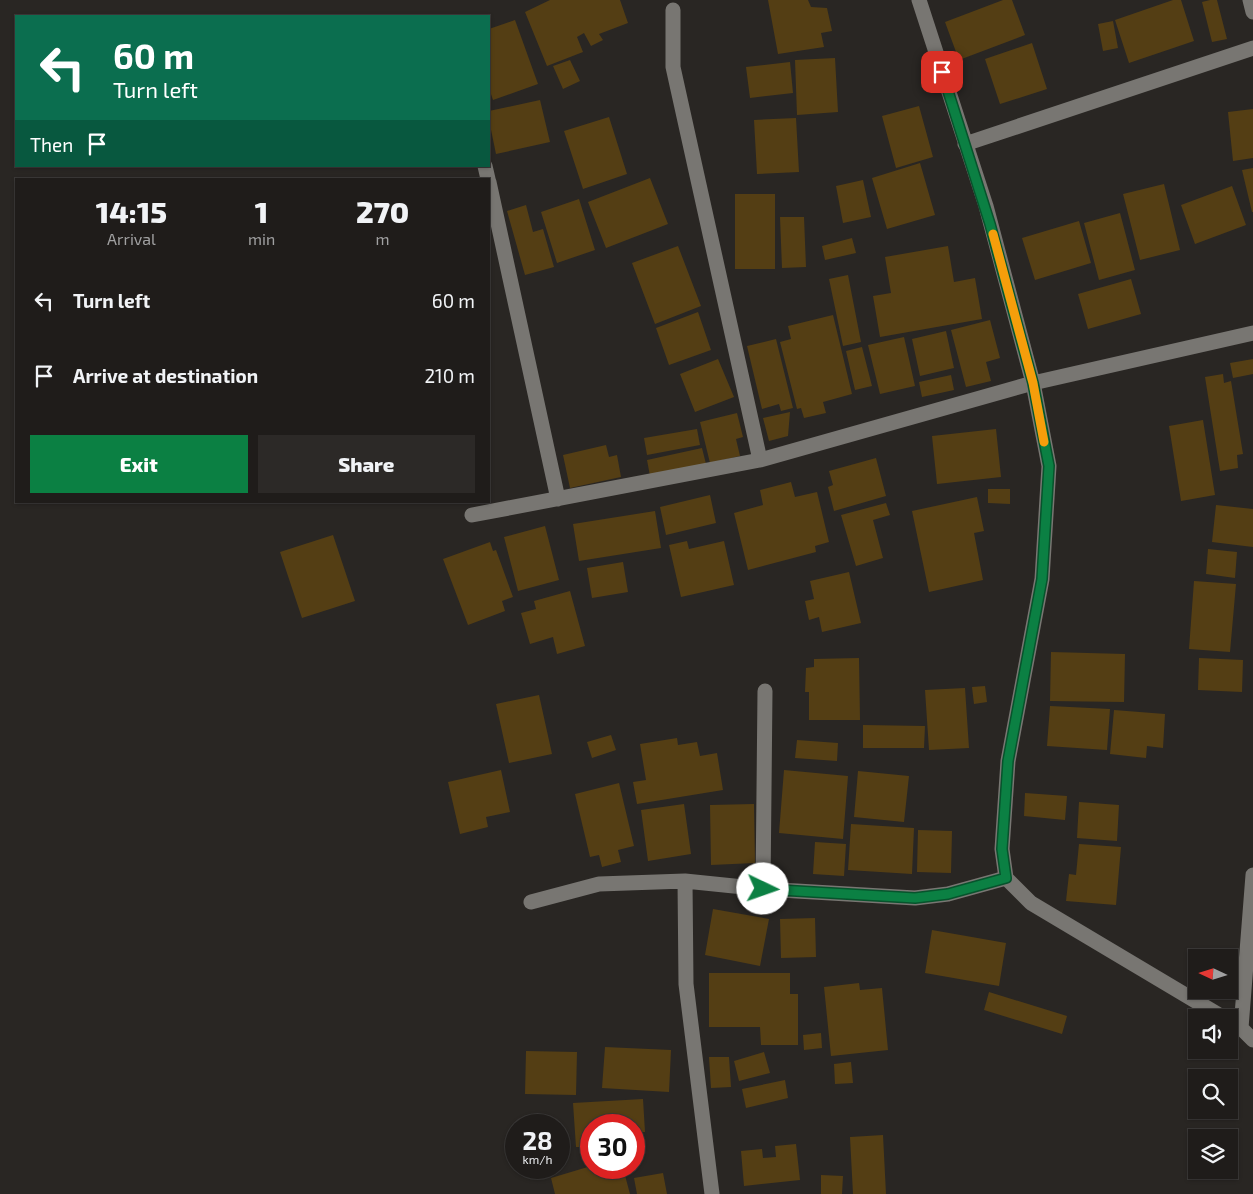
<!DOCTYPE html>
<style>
:root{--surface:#1f1c1a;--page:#2c2927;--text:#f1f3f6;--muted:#a1a1a2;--line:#3c3a39;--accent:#0b8043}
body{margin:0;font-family:"Exo 2",sans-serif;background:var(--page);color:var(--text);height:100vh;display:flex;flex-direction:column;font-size:19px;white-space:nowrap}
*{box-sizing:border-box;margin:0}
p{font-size:16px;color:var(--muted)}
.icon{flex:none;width:28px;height:28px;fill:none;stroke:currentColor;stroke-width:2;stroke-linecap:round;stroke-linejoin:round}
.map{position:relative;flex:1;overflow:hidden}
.side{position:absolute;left:15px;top:178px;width:475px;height:325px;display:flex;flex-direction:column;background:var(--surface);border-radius:0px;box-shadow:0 1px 4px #0004,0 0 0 1px var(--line)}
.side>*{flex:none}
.top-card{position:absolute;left:15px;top:15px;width:475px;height:152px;border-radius:0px;box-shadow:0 1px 4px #0004,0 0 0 1px var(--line);background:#0b6e4f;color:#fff;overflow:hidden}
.needle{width:32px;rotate:274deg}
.buttons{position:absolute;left:1188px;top:949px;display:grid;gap:10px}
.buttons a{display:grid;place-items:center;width:50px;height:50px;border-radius:0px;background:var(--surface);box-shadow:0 1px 4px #0004,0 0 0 1px var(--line);font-size:25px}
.speed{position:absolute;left:505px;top:1114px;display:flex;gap:10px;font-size:25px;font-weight:700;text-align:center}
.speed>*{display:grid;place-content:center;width:65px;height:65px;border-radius:50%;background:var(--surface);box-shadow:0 1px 4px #0004,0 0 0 1px var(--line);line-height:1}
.speed small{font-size:12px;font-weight:400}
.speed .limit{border:8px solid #d22;background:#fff;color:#111}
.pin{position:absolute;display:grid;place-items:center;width:42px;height:42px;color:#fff;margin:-21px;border-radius:10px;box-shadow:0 2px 8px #0006}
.me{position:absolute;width:55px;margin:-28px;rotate:93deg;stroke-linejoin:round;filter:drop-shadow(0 0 4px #0008)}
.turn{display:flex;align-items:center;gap:18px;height:105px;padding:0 15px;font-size:22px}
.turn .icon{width:65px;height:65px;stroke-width:2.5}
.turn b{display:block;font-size:35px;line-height:42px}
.then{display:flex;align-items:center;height:48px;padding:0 15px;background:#0003;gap:10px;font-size:19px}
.eta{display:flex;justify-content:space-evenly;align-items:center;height:85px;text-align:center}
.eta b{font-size:30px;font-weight:800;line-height:35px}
.button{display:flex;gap:10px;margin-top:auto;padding:10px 15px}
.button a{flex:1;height:58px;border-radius:0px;background:var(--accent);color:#fff;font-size:20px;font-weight:800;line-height:58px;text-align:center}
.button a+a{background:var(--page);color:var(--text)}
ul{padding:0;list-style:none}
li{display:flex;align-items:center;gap:15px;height:75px;padding:0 15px}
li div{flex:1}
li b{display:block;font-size:19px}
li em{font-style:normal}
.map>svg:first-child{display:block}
</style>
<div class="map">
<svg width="1253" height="1194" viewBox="0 0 1253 1194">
<rect width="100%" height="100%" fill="#292623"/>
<!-- building -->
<path fill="#543e14" d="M550,0H620L628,23L599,34L603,40L591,46L584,33L577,37L583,52L547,66L525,12Z
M768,0H808L811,7L827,8L832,31L821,33L824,47L778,54Z
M1003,0H1012L1025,35L959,60L945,22Z
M1173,0H1181L1194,41L1129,63L1115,20Z
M1210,0H1217L1227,39L1212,42L1202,2Z
M515,20L538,84L493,100L489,88V29Z
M1113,21L1118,48L1103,51L1098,24Z
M1032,43L1047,89L1000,104L985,59Z
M835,58L838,112L797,115L795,60Z
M570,60L580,81L563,89L553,66Z
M790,62L793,93L750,98L746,67Z
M540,100L550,142L496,154L489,120V111Z
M919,106L933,157L896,168L882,116Z
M1253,109V158L1233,161L1228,112Z
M609,117L627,174L583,189L564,131Z
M796,118L799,172L757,174L754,120Z
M920,163L935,215L887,229L872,178Z
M1253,168V212H1252L1242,170Z
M650,178L668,224L606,248L588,202Z
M863,180L871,217L843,223L836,186Z
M1164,184L1180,250L1140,260L1123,194Z
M1232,186L1246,225L1195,244L1181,205Z
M735,194H775V269H735Z
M579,199L595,250L557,263L541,212Z
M526,205L533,232L543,229L554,267L525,275L507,211Z
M1120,213L1135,270L1099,280L1084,223Z
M780,217H804L806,267L782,268Z
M1079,221L1091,263L1035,280L1022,238Z
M852,238L856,253L825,260L822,246Z
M678,246L701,306L655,324L632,263Z
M948,246L954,282L975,278L982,319L880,337L873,296L891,293L885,257Z
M848,275L861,342L843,346L829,279Z
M1131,279L1141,314L1088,329L1078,294Z
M698,312L711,350L669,365L656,328Z
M833,315L852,394L823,402L826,413L804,418L801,408L797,409L780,342L791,339L788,326Z
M990,320L1000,358L986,362L991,381L966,387L951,330Z
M946,331L954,368L920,376L912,339Z
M904,337L915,386L880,394L868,345Z
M776,339L793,408L781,411L779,404L762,409L747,346Z
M862,347L872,386L855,390L846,351Z
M718,359L734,397L695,412L680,374Z
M1253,359V374L1233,378L1230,363Z
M1223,374L1224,383L1231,381L1243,454L1237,455L1238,468L1220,471L1205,377Z
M951,375L954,390L922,397L919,382Z
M790,412L788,436L769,441L763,418Z
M737,413L743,437L736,439L740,456L710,463L700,422Z
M1203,420L1215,495L1181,501L1169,426Z
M697,429L700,445L647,455L644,438Z
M996,429L1001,477L937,484L932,436Z
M606,445L609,457L617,455L621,477L570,488L563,455Z
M702,448L706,464L650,476L647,460Z
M876,458L886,496L834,511L828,487L833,485L829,471Z
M791,482L795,497L817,492L829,542L815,546L816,552L748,570L734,513L763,505L760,490Z
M988,489H1010V504L988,503Z
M710,495L716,523L666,535L660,507Z
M977,497L984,531L974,533L983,580L929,592L912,511Z
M886,503L890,515L873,520L883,558L856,566L841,515Z
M1216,505L1253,509V547L1212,542Z
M655,511L661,548L579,561L573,524Z
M545,526L559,580L518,591L504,537Z
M333,535L355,601L302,618L280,552Z
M687,541L689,549L724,541L734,585L681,597L669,545Z
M490,542L493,551L496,550L513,597L502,601L505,611L468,625L443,559Z
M1208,549L1237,552L1235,578L1206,574Z
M623,562L628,592L592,598L587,568Z
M849,572L861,623L822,632L819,617L809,620L805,601L814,599L810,581Z
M1194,581L1236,584L1230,652L1189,649Z
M570,591L585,646L557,654L553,637L530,644L521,613L536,609L534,601Z
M1051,652L1125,654L1124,702L1050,701Z
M859,658L860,720H809V692H805L806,668L814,667V659Z
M1199,658L1243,660L1242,692L1198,690Z
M985,686L987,702L974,704L972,687Z
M965,688L969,748L929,750L925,690Z
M539,695L552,754L509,763L496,704Z
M1050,706L1110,709L1107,750L1047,746Z
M1114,710L1165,714L1163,748L1147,746L1146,758L1110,754Z
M863,725L925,726L924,748H863Z
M611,735L616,750L592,758L587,742Z
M677,738L678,745L697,742L700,756L717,753L723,790L637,804L633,782L646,780L640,744Z
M797,740L838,743L837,761L795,758Z
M501,770L510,812L486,817L488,827L460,834L448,782Z
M784,770L848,776L843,839L779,833Z
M858,771L909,776L904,822L854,817Z
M619,783L634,846L618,850L621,862L602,867L599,855L590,857L575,794Z
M1025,793L1067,796L1065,820L1024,816Z
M1079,802L1119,805L1117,841L1077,838Z
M684,804L691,854L648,861L641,810Z
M754,804L755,863L711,865L710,805Z
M851,824L914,828L912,874L848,870Z
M918,830L952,831L951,873L917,872Z
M815,842L846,844L844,876L813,874Z
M1079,844L1121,847L1116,905L1066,901L1069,874L1076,875Z
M713,909L769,919L760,966L705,955Z
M815,918L816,957L781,958L780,919Z
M932,930L1006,943L999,986L925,973Z
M709,973H790V994H798V1045H761L760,1027H709Z
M859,983L860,990L882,988L888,1050L831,1056L824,987Z
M989,992L1067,1016L1062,1034L984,1010Z
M821,1033L822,1048L804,1050L803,1035Z
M605,1047L671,1050L669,1092L602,1088Z
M526,1051L577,1052L576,1095L525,1094Z
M764,1052L770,1073L739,1081L734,1061Z
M709,1057H729L731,1087L711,1088Z
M851,1062L853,1083L835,1084L834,1064Z
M785,1080L788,1098L746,1108L742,1089Z
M643,1099L645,1132L634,1133V1125H591V1147H576L573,1103Z
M883,1135L886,1194H853L850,1137Z
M796,1144L800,1180L744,1186L741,1151L762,1149L763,1158L776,1157L775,1146Z
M591,1166V1168H623L630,1194H555L551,1178Z
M663,1173L667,1194H637L634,1178Z
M821,1175L843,1176L842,1194H821Z"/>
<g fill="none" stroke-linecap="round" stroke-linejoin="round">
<!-- minor -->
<path stroke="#787672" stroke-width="15" d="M919,0L986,206L1033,383L1049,466L1042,579L1008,761L1002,849L1006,878L1031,903L1224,1018
M1250,0L1253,12
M673,10V67L760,460
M965,144L1253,48
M485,166L488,179
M489,182L558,499
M472,515L760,460L1033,383L1253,333
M685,881L686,984L712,1194
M763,889L765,691
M531,902L599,884L685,881L763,889L915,898L948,894L1006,878
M1232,1023L1241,1028L1253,1040
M1241,1028L1253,875"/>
</g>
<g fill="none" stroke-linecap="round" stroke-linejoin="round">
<defs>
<path id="route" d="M763,889L915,898L948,894L1006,878L1002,849L1008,761L1042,579L1049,466L1033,383L990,224L942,72"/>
</defs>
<!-- route casing -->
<use href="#route" stroke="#07532c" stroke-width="12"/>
<!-- route -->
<use href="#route" stroke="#0b8043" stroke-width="9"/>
<!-- slow -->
<path stroke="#f59e0b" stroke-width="9" d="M993,234L1033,383L1044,442"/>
</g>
</svg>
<div class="buttons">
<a><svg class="needle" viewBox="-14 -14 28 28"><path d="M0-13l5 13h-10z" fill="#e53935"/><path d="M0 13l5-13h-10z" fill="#a1a1a2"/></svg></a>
<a><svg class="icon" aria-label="sound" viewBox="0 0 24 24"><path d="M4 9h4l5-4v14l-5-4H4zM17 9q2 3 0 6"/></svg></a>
<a><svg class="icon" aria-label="search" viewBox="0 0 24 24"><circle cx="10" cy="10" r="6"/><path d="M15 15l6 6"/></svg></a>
<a><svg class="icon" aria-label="layers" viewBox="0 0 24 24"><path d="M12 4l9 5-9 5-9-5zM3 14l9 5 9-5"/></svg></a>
</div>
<div class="speed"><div>28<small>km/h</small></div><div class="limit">30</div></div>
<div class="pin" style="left:942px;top:72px;background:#d93025"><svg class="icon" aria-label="arrive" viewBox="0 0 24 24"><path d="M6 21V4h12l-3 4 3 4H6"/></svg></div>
<svg class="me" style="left:763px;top:889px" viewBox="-20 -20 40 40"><circle r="19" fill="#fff"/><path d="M0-13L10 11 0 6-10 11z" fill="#0b8043"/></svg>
<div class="top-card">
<div class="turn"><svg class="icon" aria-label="left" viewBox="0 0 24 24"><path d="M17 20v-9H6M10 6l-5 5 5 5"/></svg><div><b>60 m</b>Turn left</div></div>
<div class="then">Then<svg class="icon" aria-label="arrive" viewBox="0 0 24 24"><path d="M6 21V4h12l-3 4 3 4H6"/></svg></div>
</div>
<section class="side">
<div class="eta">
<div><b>14:15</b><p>Arrival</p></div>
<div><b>1</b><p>min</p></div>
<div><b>270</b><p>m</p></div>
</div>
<ul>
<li><svg class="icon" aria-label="left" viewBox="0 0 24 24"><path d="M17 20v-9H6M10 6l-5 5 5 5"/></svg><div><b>Turn left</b></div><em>60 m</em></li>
<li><svg class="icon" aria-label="arrive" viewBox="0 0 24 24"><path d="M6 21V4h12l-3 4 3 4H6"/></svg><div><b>Arrive at destination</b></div><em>210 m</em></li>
</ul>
<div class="button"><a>Exit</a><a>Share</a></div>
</section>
</div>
